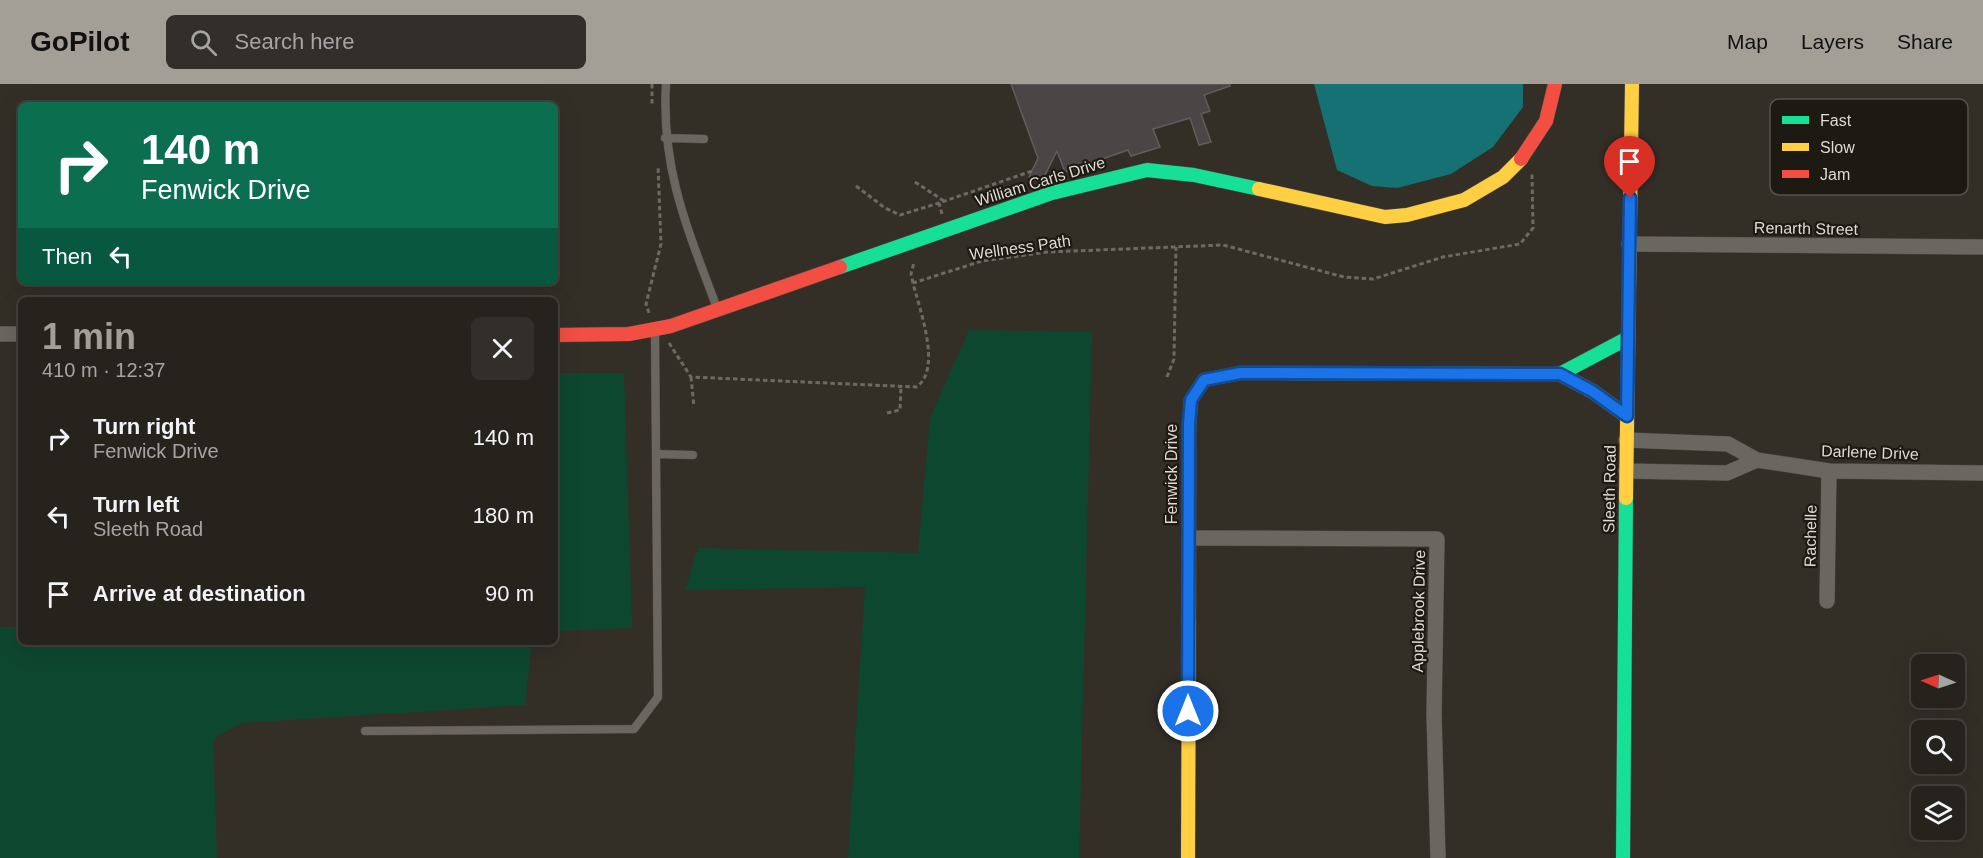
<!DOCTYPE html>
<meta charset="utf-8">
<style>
:root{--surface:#26231d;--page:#322f2a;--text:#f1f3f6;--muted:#a4a4a4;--line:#42403b;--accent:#a39f96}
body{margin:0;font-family:Helvetica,sans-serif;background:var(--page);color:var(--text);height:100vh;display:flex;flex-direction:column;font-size:22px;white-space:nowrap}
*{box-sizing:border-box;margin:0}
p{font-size:20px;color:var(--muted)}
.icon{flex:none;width:33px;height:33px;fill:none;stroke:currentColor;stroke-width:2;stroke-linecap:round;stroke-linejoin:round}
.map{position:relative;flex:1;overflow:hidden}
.panel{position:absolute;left:18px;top:213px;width:540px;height:348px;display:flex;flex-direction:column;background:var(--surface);border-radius:9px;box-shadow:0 6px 24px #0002,0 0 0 2px var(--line)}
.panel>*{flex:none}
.hud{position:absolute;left:18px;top:18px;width:540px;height:183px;border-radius:9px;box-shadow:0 6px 24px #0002,0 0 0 2px var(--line);background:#0b6e4f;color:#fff;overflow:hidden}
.needle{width:39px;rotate:273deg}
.fabs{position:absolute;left:1911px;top:570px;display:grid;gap:12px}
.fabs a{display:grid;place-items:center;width:54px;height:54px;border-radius:9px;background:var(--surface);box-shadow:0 6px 24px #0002,0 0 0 2px var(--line);font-size:30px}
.pin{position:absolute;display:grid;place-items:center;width:51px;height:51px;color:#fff;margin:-62px -26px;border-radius:50% 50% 50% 0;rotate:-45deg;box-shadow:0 0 6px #0007}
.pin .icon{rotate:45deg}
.me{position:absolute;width:66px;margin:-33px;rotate:0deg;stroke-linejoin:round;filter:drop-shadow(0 0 4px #0008)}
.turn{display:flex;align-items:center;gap:21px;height:126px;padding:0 24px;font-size:27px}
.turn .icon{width:78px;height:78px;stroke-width:2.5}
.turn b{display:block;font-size:42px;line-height:51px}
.then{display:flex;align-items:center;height:57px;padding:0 24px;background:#0003;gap:12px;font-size:22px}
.round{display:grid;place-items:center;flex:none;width:63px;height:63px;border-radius:9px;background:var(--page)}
.headline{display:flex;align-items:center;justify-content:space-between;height:102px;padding:0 24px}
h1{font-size:36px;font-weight:800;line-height:45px;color:var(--accent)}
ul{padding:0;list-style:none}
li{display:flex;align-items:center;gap:18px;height:78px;padding:0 24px}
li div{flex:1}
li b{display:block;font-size:22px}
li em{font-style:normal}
header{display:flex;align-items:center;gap:36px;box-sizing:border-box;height:84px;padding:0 30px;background:var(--accent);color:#111}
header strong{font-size:28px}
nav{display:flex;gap:33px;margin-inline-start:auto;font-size:21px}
.search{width:420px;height:54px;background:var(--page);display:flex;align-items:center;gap:15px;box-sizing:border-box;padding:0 21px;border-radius:9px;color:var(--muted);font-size:22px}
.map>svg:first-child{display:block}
</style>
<header>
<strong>GoPilot</strong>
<div class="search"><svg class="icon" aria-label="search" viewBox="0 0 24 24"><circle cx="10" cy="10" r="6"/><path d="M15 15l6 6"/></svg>Search here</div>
<nav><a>Map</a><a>Layers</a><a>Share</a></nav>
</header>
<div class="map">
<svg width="1983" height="774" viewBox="0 0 1983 774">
<rect width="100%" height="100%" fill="#332f27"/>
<!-- green -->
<path fill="#0e4730" d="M969,246L1092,248L1079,774H848L865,503L685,506L698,464L918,469L930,334Z
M555,289H624L632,544L555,547Z
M21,528V558H532L525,621L242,639L213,655L217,774H0V543H20Z"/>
<!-- water -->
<path fill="#157173" d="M1314,0H1523V23L1493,63L1451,90L1397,104L1372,102L1337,86Z"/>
<!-- building -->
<path fill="#4b4645" stroke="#625d5c" stroke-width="1.5" d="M1011,0H1230V2L1204,11L1210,27L1201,30L1211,58L1199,61L1190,34L1153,45L1160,63L1131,72L1128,66L1065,88L1057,67L1041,99L1029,93L1038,74Z"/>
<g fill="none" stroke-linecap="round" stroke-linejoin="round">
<defs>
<path id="lane" d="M666,0C661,86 688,146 717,224
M665,54L704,55
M656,370L693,371
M365,647L634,645L658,613L655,248"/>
<path id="street" d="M1629,160L1983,163
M0,250H21
M1560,290L1592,307L1627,332
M1626,356L1728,360L1757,376L1829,387L1983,389
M1626,387L1727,389L1757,376
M1189,454L1437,455L1434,630L1438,774
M1827,517L1829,387"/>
<path id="fast" d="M840,183L1052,109L1147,86L1194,91L1259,105
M1189,537V341L1191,316L1204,296L1240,289L1560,290L1628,254
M1623,774L1626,414"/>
<path id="slow" d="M1259,105L1385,133L1407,131L1464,116L1503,93L1521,75
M1626,414L1632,0
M1188,774L1189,537"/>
<path id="jam" d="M1521,75L1546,37L1555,0
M555,251L629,250L671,242L840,183"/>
</defs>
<!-- lane casing -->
<use href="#lane" stroke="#4d4a43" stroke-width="9"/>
<!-- street casing -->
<use href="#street" stroke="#4d4a43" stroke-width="16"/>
<!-- fast casing -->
<use href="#fast" stroke="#4d4a43" stroke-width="15"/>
<!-- slow casing -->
<use href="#slow" stroke="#4d4a43" stroke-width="15"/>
<!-- jam casing -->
<use href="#jam" stroke="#4d4a43" stroke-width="15"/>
<!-- path -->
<path stroke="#6d6a63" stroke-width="3" stroke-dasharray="4.5 3" stroke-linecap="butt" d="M652,0V21
M915,98L944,117
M856,102L885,124L900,131L939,119
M942,130L939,119L1032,87
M913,199L911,190L914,178
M649,229L646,220L661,160L658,82
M669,259L691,293L916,303C943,286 919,224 913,199L982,177L1048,168L1223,161L1344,193L1373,195L1443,173L1520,160L1533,144L1532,89
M691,293L694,323
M1167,293L1174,275L1176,163
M887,329L900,326L901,303"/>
<!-- lane -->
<use href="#lane" stroke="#6a6760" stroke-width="8"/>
<!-- street -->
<use href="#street" stroke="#6a6760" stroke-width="15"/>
<!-- fast -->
<use href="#fast" stroke="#16e098" stroke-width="14"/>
<!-- slow -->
<use href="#slow" stroke="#ffcf43" stroke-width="14"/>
<!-- jam -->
<use href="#jam" stroke="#f24e42" stroke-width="14"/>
</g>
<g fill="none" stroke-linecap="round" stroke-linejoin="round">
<defs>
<path id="route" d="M1188,627L1189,340L1191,316L1204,296L1240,289L1560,290L1592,307L1627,332L1630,114"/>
</defs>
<!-- route casing -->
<use href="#route" stroke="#114b97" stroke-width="15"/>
<!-- route -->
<use href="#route" stroke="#1a73e8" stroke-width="10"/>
</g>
<g text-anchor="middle" stroke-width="4.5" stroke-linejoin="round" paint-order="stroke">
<!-- street labels -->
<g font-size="16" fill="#dfdbd1" stroke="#1d1913">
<text transform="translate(1040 97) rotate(-17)" y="6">William Carls Drive</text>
<text transform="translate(1806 144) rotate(1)" y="6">Renarth Street</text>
<text transform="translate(1020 163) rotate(-8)" y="6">Wellness Path</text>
<text transform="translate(1870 368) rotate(2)" y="6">Darlene Drive</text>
<text transform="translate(1171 390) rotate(-90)" y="6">Fenwick Drive</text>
<text transform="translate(1609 405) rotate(-89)" y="6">Sleeth Road</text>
<text transform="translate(1810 452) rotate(-89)" y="6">Rachelle</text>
<text transform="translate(1418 527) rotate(-89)" y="6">Applebrook Drive</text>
</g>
</g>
<!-- legend -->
<rect x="1770" y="15" width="198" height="96" rx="9" fill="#1d1913" stroke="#57534c" stroke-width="1.5"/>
<rect x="1782" y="32" width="27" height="8" fill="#16e098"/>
<rect x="1782" y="59" width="27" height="8" fill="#ffcf43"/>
<rect x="1782" y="86" width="27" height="8" fill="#f24e42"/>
<g font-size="16" fill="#dfdbd1">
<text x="1820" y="42">Fast</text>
<text x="1820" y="69">Slow</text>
<text x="1820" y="96">Jam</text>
</g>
</svg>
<div class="fabs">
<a><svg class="needle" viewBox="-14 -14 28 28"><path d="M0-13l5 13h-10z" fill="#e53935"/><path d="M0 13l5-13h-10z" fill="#a4a4a4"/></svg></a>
<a><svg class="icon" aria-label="search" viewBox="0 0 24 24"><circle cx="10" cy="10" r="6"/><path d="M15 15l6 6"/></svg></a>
<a><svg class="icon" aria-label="layers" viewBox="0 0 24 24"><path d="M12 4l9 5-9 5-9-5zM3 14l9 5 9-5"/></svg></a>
</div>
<div class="pin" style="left:1630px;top:114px;background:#d93025"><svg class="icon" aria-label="arrive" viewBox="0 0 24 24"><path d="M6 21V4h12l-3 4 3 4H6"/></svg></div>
<svg class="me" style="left:1188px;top:627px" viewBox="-20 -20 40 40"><circle r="17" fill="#1a73e8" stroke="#fff" stroke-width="3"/><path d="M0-11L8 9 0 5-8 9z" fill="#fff"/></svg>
<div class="hud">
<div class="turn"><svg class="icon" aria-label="right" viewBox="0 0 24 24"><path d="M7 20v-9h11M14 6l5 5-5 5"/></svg><div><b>140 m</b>Fenwick Drive</div></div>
<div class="then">Then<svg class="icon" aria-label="left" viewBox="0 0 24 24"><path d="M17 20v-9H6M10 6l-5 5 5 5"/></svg></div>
</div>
<section class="panel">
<div class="headline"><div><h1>1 min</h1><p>410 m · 12:37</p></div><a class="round"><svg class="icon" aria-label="close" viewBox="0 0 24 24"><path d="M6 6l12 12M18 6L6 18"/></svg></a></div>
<ul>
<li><svg class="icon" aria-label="right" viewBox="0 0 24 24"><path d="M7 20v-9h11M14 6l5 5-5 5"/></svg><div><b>Turn right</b><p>Fenwick Drive</p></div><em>140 m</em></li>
<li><svg class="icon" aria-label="left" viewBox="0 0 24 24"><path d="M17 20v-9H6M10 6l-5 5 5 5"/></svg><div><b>Turn left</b><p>Sleeth Road</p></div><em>180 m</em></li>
<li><svg class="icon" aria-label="arrive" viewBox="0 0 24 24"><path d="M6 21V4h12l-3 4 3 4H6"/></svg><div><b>Arrive at destination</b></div><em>90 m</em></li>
</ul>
</section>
</div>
